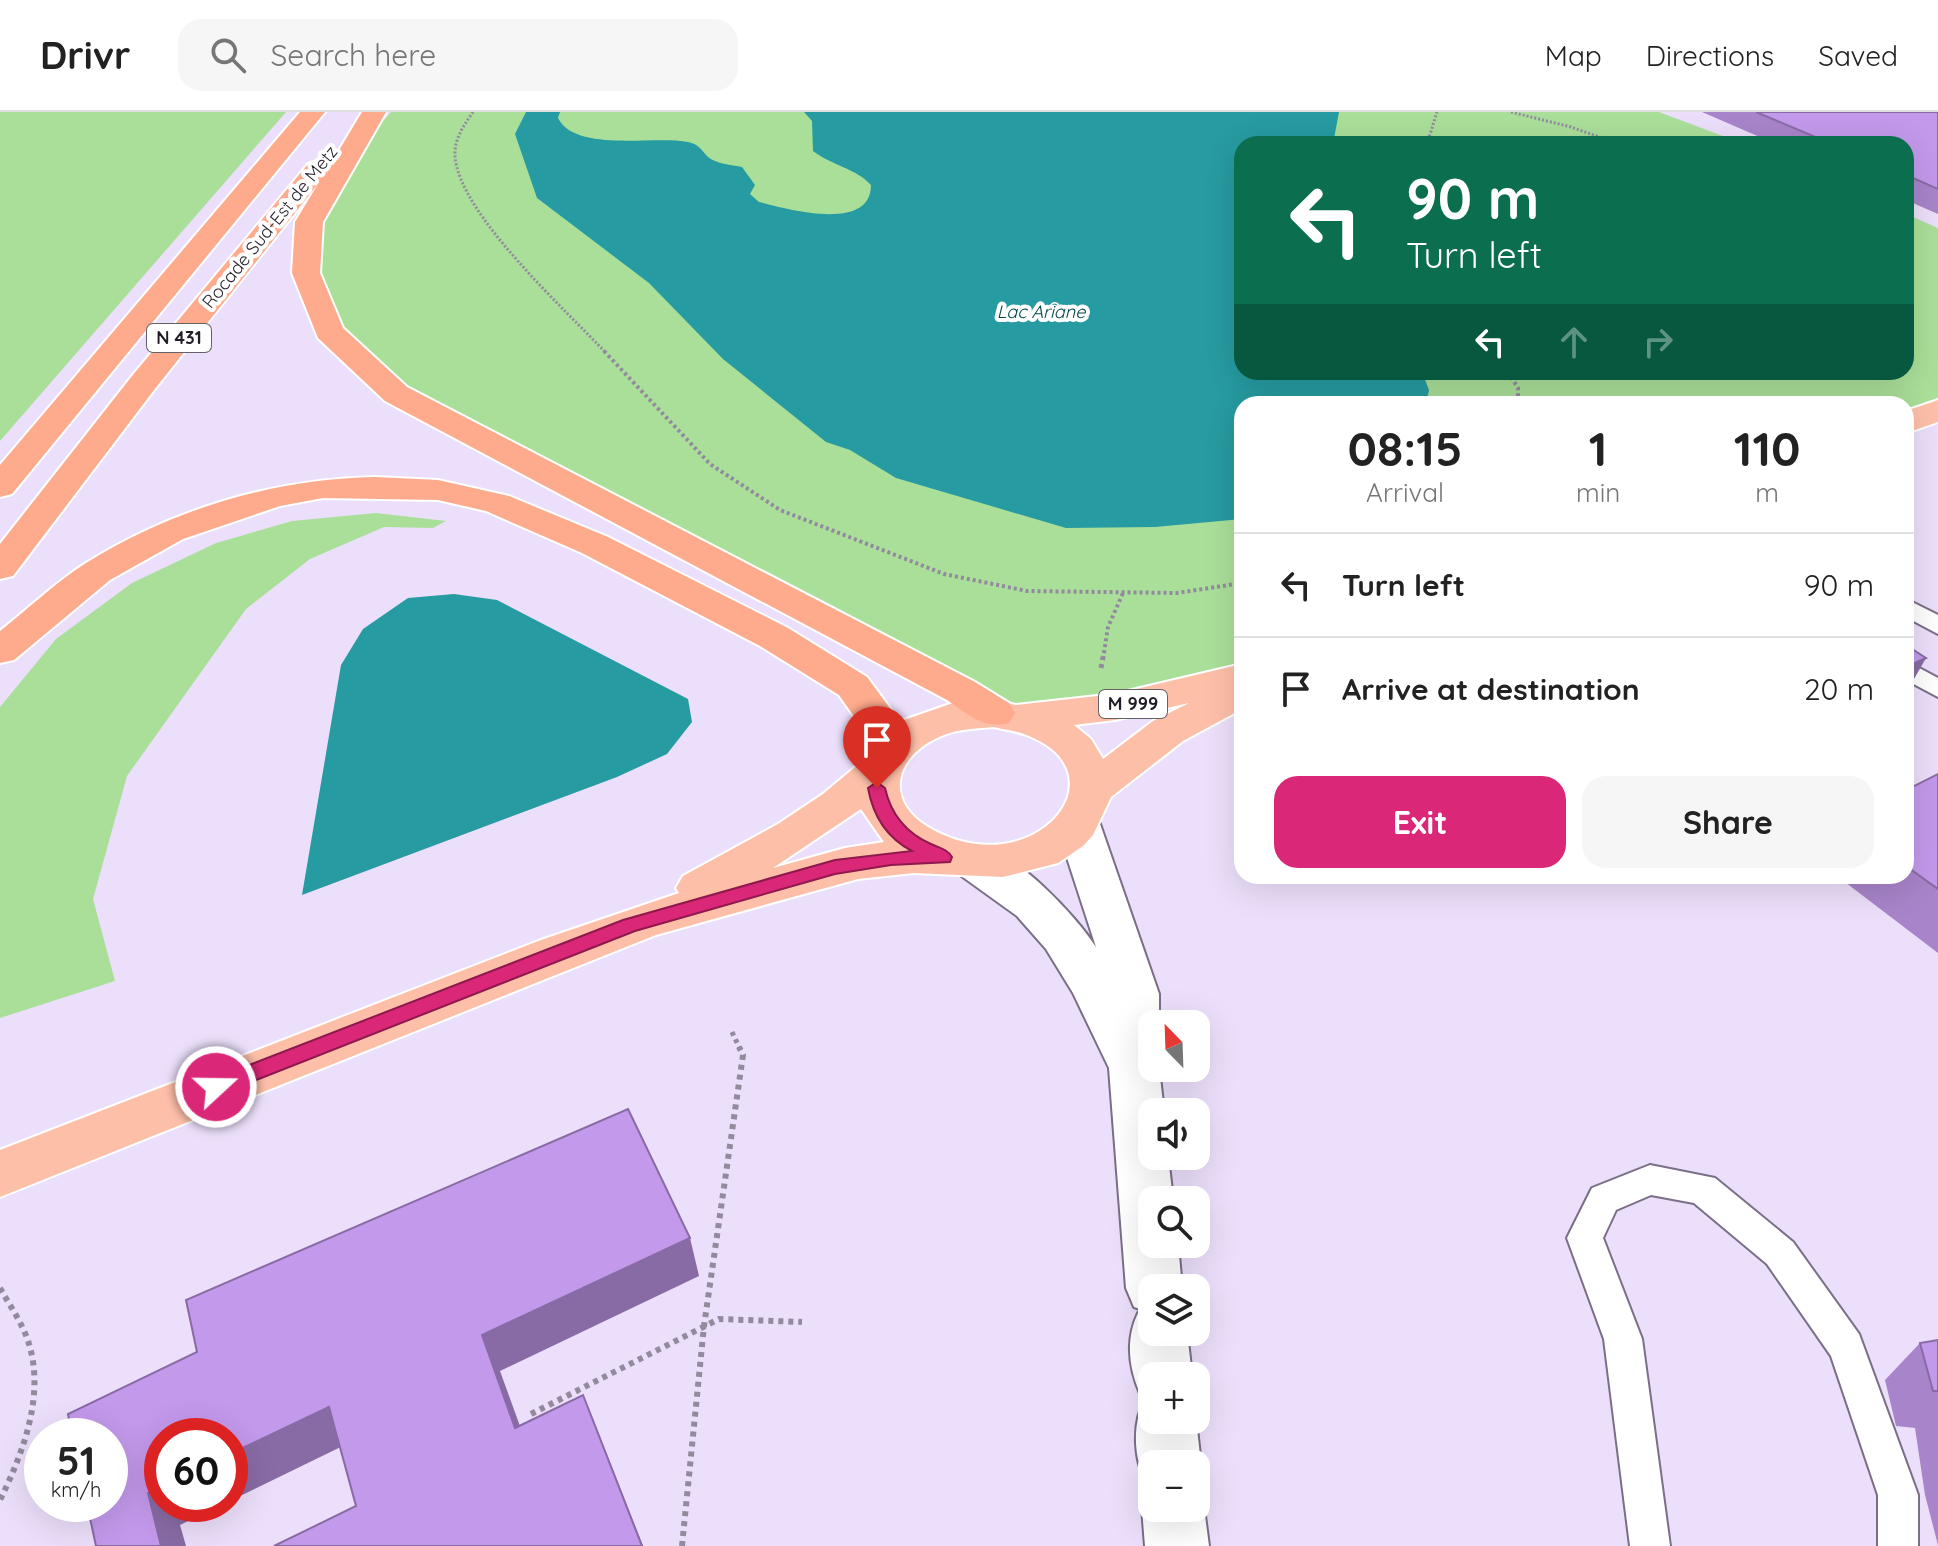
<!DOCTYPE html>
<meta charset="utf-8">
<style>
:root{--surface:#fff;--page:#f6f6f6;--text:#222;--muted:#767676;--line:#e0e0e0;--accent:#db2777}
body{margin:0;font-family:Quicksand,sans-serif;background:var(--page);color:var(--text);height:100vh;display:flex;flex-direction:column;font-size:30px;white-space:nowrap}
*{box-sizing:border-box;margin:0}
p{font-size:26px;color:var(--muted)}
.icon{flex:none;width:44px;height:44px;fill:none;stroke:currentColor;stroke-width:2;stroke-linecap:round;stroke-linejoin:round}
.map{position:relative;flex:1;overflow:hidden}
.panel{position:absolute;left:1234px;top:284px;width:680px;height:488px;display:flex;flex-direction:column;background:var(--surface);border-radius:24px;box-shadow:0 8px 32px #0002}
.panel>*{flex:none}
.hud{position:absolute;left:1234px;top:24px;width:680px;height:244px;border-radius:24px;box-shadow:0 8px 32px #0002;background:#0b6e4f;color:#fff;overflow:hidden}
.needle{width:52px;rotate:337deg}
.fabs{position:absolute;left:1138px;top:898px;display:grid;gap:16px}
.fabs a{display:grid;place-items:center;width:72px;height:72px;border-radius:16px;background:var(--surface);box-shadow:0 8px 32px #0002;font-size:40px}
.speed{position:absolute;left:24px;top:1306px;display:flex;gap:16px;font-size:40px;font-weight:700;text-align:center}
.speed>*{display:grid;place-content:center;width:104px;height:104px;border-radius:50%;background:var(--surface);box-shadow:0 8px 32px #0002;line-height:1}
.speed small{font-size:20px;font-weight:400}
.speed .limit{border:12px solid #d22;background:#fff;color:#111}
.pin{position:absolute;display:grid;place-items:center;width:68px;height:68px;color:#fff;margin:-82px -34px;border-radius:50% 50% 50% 0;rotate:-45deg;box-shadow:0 0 8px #0007}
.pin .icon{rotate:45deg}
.me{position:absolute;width:88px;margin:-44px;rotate:69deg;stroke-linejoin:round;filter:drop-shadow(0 0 6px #0008)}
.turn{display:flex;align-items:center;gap:28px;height:168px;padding:0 40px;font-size:36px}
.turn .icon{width:104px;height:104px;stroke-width:2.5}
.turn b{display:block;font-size:56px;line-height:68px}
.lanes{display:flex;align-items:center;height:76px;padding:0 40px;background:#0003;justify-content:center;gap:40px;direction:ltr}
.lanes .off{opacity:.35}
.eta{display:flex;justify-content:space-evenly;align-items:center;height:136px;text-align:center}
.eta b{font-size:48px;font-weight:700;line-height:56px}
.cta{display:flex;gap:16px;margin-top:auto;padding:16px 40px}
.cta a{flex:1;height:92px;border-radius:24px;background:var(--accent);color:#fff;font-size:32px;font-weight:700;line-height:92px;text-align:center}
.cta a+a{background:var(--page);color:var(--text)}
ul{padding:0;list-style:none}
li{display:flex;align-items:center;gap:24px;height:104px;padding:0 40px;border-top:2px solid var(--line)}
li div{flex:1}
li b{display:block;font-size:30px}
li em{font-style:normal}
header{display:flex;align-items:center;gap:48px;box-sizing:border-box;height:112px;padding:0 40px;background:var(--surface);border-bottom:2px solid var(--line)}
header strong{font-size:38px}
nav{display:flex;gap:44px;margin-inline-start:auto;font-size:28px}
.search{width:560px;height:72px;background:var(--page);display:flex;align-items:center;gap:20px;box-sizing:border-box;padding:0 28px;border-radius:24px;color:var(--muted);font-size:30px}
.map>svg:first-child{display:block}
</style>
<header>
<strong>Drivr</strong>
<div class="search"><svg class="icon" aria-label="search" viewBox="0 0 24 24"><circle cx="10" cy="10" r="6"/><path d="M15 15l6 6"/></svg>Search here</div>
<nav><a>Map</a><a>Directions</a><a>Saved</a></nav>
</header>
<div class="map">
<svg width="1938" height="1434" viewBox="0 0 1938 1434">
<rect width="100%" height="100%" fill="#ecdffb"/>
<!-- green -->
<path fill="#aadf99" d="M0,0H286L0,329Z
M391,0H1659L1744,32H1242V260H1906V102L1938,116V298L1906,310V292H1242V563L995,601L396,282L329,220L309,110L338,60Z
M376,401L446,409L433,416L384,415L310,447L246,497L127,664L93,787L115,869L0,906V595L56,527L132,471L216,431L292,409Z"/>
<!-- water -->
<path fill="#269ba1" d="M526,0H560L558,6C576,41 653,23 688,30C698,32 701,37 707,44C715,52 732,53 742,55L755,73L750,82L759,90C786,97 871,121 871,73C857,57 831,53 813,39L812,9L804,0H1339L1333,32H1242V260H1422L1429,278L1426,292H1242V407L1155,415L1066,416L896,366L850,338L826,330L723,247L649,171L537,86L515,22Z
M454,482L497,488L688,587L692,610L667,642L617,665L302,783L341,553L363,517L408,486Z"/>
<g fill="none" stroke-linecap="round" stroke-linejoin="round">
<defs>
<path id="service" d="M1906,487L1938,503V522L1906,505Z
M1906,549L1938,566V585L1906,568Z
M1650,1053L1715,1066L1793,1130L1859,1222L1918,1383V1434H1878V1383L1831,1244L1767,1152L1694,1091L1651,1083L1616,1098L1603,1126L1642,1227L1670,1434H1630L1604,1227L1567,1126L1592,1076Z"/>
<path id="tertiary" d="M1078,696L1094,701L1100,712L1159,882V912H1152V956H1159L1164,1000H1152V1044H1168L1173,1088H1152V1132H1178L1182,1176H1152V1220H1187L1192,1264H1152V1308H1196L1201,1352L1196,1364V1352H1152V1396H1196V1376L1204,1396L1209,1434H1145L1142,1396L1150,1375C1133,1353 1131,1310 1146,1286L1141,1284C1129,1257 1125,1228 1138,1201L1143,1198L1134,1195L1126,1176L1109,956L1073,881L1046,837L1017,804L960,763L954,751L960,739C966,738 972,735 978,735C1016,739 1076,804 1096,835L1056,712L1062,701Z"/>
<path id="primary" d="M1938,288V310L1906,321V299Z
M1242,552V597L1183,629L1111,685L1093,723L1083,734L1058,751L1003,765L914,761L858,767L656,823L0,1085V1038L541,828L679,781L676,776L683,764L778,712L823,682L866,646L877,628L904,608L953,591L994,588L1016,593L1115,582ZM1189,591L1153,609L1103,647L1091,627L1074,613L1115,608ZM994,615C1005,618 1018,619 1029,624C1127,664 1031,776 928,715C886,690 893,648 935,627C953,617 973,617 994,615ZM861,697L884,730L845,736L773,756Z"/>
<path id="trunk" d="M300,0H325L12,382L0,385V353Z
M362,0H386L323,110L320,161L343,216L407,275L975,570L1009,591L1015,601L1009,611C984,618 968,602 947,588L385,289L318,226L292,161L295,110L318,72L154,278L13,464L0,467V432L132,264L308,52L317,49L329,55Z
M375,365L438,368L509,384L608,425L788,516L867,565L906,618L911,639L905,649L890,653L875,649L865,620L839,583L760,534L582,441L486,399L438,388L323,386L280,394L183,427L110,468L14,548L0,551V519C28,497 56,470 86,451C173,397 273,367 375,365Z"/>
</defs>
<!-- service casing -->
<use href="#service" stroke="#7b6f88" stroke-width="4"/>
<!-- tertiary casing -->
<use href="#tertiary" stroke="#7b6f88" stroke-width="4"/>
<!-- primary casing -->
<use href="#primary" stroke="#fff" stroke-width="4"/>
<!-- trunk casing -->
<use href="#trunk" stroke="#fff" stroke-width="4"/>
<!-- path-far3 -->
<path stroke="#938a9e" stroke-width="3" stroke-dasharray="2 2" stroke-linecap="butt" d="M473,0C464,13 454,27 455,44C459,102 566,198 606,241
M1511,0L1571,15L1619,32
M1427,32L1437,0"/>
<!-- path-far2 -->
<path stroke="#938a9e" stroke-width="4" stroke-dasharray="3 3" stroke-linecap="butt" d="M604,239L710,352L780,398L944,462L1027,479L1177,481L1242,471
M1508,260L1518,276V292
M1103,547L1108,515L1123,481"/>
<!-- path-far1 -->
<path stroke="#938a9e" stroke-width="5" stroke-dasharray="4 4" stroke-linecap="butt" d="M1101,556L1103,545
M732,920L740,937"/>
<!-- path -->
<path stroke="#938a9e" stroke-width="6" stroke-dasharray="5 5" stroke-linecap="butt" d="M0,1176C10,1194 23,1212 29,1232C45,1284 23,1341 0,1388
M531,1302L719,1207L802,1210
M682,1434L704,1214L743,943L739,935"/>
<!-- service -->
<use href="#service" fill="#fff" fill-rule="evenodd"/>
<!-- tertiary -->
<use href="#tertiary" fill="#fff" fill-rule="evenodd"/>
<!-- primary -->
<use href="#primary" fill="#febfa9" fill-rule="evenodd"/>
<!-- trunk -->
<use href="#trunk" fill="#feaa8c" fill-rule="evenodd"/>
</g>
<!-- wall -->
<path fill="#a884ca" d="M1702,0H1938V102L1906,88V32H1776Z
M1938,662V841L1837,764H1906V678Z
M1938,1228V1433L1925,1383L1915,1316L1896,1314L1885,1268L1920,1231Z"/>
<!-- shaded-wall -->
<path fill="#886ba4" d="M1926,546L1906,581V555Z
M690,1126L699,1164L500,1259L533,1350L515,1316L482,1223Z
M583,1283L597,1317L643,1434H642Z
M329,1295L353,1329L230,1389V1342Z
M162,1374V1392H223L180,1413L186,1434H161L148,1381Z"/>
<!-- building -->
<path fill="#c399eb" stroke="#886ba4" stroke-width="2" d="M1756,0H1938V77L1906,63V32H1832Z
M1906,533L1926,546L1906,555Z
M1938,662V777L1906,754V678Z
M628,997L690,1126L482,1223L515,1316L583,1283L642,1434H274L356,1394L329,1295L230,1342V1324H162V1374L148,1381L161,1434H96L87,1392H110V1324H72L68,1302L197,1240L186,1188Z
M1938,1228V1279H1933L1920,1231Z"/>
<!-- route -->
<path fill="#db2777" stroke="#8e194d" stroke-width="2" d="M877,670L885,676C891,703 906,721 931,732C940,736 947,737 952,745L950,750L891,753L835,762L635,819L223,981L216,984L208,981L205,975L208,969L623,808L835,748L912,739C887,726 873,704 868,676Z"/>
<g text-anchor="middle" stroke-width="8" stroke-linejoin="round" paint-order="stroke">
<!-- far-street labels -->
<g font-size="18" fill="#221d27" stroke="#fff">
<text transform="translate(270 115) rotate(-51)" y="6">Rocade Sud-Est de Metz</text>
</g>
<!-- far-water labels -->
<g font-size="18" font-style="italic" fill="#00464a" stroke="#fff">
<text x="1041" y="206">Lac Ariane</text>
</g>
<!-- shield labels -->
<g fill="#fff" stroke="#646168" stroke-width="2">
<rect x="147" y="212" width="64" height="28" rx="6"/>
<rect x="1099" y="578" width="68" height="28" rx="6"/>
</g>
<g font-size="18" font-weight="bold" fill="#221d27">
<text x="179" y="232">N 431</text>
<text x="1133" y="598">M 999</text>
</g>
</g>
</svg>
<div class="fabs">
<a><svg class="needle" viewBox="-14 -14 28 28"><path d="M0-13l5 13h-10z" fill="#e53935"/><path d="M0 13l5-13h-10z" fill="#767676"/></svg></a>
<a><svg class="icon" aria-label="sound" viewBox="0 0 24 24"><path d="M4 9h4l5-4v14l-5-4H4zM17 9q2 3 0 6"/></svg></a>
<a><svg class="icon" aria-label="search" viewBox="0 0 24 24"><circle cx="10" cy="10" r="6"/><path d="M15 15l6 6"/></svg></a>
<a><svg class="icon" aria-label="layers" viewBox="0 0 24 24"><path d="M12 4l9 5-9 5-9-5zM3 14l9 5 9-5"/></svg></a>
<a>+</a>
<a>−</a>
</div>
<div class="speed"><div>51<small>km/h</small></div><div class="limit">60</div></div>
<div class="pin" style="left:877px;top:676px;background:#d93025"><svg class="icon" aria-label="arrive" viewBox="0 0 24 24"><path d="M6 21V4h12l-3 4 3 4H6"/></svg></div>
<svg class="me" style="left:216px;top:975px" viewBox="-20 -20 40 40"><circle r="17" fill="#db2777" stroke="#fff" stroke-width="3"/><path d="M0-11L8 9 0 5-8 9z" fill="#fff"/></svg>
<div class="hud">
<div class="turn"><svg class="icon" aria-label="left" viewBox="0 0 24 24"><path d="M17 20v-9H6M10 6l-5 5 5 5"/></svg><div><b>90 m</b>Turn left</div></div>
<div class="lanes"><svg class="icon" aria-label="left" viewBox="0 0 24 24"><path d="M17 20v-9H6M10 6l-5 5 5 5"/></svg><svg class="icon off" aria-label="ahead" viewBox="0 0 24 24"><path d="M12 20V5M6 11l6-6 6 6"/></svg><svg class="icon off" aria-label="right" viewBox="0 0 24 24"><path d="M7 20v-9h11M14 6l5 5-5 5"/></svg></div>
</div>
<section class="panel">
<div class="eta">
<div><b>08:15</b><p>Arrival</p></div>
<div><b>1</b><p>min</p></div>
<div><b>110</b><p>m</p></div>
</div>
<ul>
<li><svg class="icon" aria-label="left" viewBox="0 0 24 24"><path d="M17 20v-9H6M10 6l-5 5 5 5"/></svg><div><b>Turn left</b></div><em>90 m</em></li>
<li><svg class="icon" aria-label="arrive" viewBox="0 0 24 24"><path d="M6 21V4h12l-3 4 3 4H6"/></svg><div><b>Arrive at destination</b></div><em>20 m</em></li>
</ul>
<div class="cta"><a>Exit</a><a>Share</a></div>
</section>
</div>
